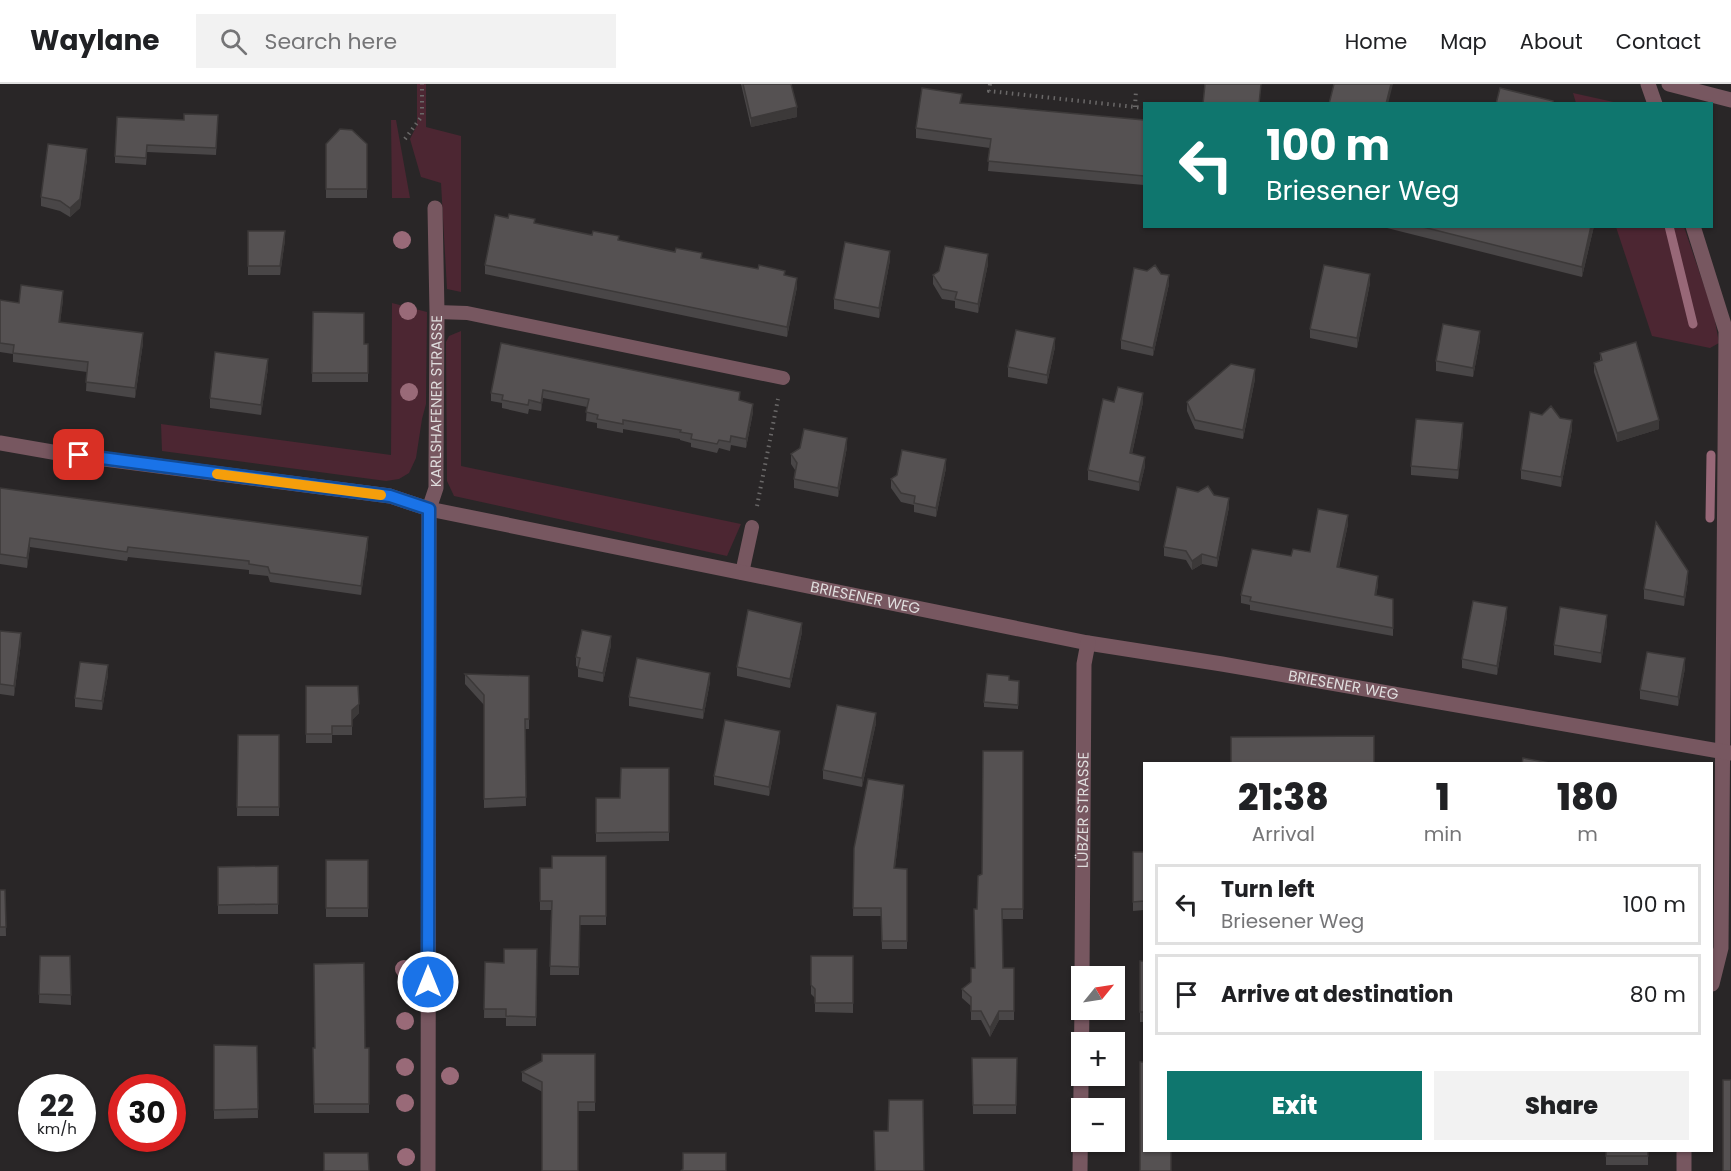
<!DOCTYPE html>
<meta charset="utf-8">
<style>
:root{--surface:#fff;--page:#f2f2f2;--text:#202124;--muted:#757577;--line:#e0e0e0;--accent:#0f766e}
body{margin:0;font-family:Poppins,sans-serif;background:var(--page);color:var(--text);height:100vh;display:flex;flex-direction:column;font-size:22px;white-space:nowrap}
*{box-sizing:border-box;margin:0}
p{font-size:20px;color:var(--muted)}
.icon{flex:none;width:33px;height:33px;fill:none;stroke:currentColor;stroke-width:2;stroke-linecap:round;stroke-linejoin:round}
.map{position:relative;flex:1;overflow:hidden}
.drawer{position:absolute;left:1143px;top:678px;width:570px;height:390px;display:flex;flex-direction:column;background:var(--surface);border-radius:0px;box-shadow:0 2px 4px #0004}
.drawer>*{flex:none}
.hud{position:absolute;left:1143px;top:18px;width:570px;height:126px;border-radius:0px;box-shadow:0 2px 4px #0004;background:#0f766e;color:#fff;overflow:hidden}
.needle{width:39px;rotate:60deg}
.buttons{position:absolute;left:1071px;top:882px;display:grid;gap:12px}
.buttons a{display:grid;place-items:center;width:54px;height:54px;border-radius:0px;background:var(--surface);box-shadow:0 2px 4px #0004;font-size:30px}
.speed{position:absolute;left:18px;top:990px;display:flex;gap:12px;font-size:30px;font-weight:700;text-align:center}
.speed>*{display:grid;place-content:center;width:78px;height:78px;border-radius:50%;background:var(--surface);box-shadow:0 2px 4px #0004;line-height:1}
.speed small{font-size:15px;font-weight:400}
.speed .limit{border:9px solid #d22;background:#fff;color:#111}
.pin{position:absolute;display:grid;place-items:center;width:51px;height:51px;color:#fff;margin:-26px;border-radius:12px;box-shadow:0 3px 9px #0006}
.me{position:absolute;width:66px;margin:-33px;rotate:0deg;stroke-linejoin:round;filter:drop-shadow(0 0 4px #0008)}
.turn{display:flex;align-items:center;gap:21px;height:126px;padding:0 24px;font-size:27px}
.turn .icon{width:78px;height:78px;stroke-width:2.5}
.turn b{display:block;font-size:42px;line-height:51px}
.eta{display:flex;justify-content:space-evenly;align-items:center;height:102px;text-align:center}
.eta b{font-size:36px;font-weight:800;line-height:42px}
.primary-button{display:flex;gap:12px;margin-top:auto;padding:12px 24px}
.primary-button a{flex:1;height:69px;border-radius:0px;background:var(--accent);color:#fff;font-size:24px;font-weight:800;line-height:69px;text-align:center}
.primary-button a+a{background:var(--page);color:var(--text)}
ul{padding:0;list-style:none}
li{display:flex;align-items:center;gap:18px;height:81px;margin:0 12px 9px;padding:0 12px;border:3px solid var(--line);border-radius:0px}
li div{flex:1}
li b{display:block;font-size:22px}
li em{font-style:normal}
header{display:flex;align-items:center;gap:36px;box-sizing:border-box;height:84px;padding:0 30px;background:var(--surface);border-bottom:2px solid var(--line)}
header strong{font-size:28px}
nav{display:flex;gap:33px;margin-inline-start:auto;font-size:21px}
.search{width:420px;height:54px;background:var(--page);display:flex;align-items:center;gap:15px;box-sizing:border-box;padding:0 21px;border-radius:0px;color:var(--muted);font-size:22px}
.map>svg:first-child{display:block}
</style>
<header>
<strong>Waylane</strong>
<div class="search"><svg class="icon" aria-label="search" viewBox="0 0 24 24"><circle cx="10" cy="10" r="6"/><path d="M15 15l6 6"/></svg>Search here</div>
<nav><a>Home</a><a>Map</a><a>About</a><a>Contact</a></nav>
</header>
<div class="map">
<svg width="1731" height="1087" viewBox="0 0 1731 1087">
<rect width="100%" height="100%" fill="#292627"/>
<!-- green -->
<path fill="#4c2632" d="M417,0H426V43L461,52V208L447,205L441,99L421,93L410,55L417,41Z
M1573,9L1618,19H1576Z
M391,36H396L410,114H392Z
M1616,143H1684L1714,231L1719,259L1710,264L1652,252Z
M392,219L427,228L426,320L422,335L416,374L409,389L399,395L386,397L162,367L161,340L391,371Z
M461,247V382L741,440L727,472L454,412L447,397L446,258L449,252Z"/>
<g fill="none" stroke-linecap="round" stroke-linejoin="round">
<!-- stream -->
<path stroke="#986878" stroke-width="9" d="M1669,142L1693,240
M1710,434L1711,371"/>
<!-- path -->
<path stroke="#6a6868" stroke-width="4" stroke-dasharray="1.5 4.5" stroke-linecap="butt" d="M990,0L989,7L1144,24
M1135,23L1136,6
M405,55L422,32V0
M757,422L778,315"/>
<!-- lane -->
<path stroke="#775760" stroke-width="14" d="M437,228L467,229L783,294
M742,489L752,443"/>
<!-- street -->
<g stroke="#775760" stroke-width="15">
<path d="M1648,0L1655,20"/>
<path d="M1669,0L1731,16"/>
<path d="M1693,142L1726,247L1721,864L1712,900"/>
<path id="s1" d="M0,359L58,369L390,412L429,425L1088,559L1222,580L1731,669"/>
<path id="s2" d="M1082,892L1084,580L1088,559"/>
<path d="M1684,1066V1087"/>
<path id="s3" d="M428,1087L429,425L436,404V385L437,228L435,124"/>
<path d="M1080,1087L1082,920"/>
</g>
</g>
<!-- trees -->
<g fill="#996a78">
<circle cx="402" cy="156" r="9"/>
<circle cx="408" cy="227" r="9"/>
<circle cx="409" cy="308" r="9"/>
<circle cx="404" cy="885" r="9"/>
<circle cx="405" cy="937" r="9"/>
<circle cx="405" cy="983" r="9"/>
<circle cx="450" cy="992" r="9"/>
<circle cx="405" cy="1019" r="9"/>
<circle cx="406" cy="1073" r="9"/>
</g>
<!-- wall -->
<path fill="#494647" d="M741,0H791L797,33L751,43Z
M962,19L1144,36V101L988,87L990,64L916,54V44Z
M218,31L216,71L147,68L146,81L115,79V72L184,36Z
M326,60H367V114H326Z
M87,75L80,124L70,133L60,127L41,122V113Z
M535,140L785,191L797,203L787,253L485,190V181Z
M1379,142H1594L1582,193Z
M248,147L285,156L280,191H248Z
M890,176L879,234L834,225V215Z
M988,180L978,229L955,224V217L942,215L933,200V191Z
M1370,199L1357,264L1310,254V245Z
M1169,200L1153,272L1121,265V256Z
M0,216L19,219L63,216L60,238L143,259L135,314L86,307L87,288L13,278V270L0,268Z
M313,228L364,260H368V298H312Z
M1480,256L1473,293L1436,287V277Z
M501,259L740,317L753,328L746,364L731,361L730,367L719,364L717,369L691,363V359L680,356V355L623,345V349L597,344V339L586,337L587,323L543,314L541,327L529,325L528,330L502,324V319L491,317V309Z
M1055,263L1047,300L1008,293V283Z
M1600,269L1659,345L1617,358L1594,288V279L1600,277Z
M268,284L261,331L210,324V314Z
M1255,295L1243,355L1195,345L1187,327V318Z
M1114,318H1143L1132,370L1145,382L1139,407L1088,396V386Z
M1560,334L1572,345L1561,403L1521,395V386Z
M1463,349L1458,395L1411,391V382Z
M847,363L838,413L794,404V395L795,386L791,380V370Z
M946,384L936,433L914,428V421L901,418L891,404V395L897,391Z
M0,404L368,462L361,511L270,498L268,492L249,490V486L128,473L127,477L30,463L27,484L0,480Z
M1214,411L1229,423L1217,483L1202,480L1192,486L1186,476L1164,472V463Z
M1348,440L1339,484L1378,501L1376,511L1393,515V552L1250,526V521L1241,519V511L1291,472L1310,468Z
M1688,496L1684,522L1644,515V505Z
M1507,532L1497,591L1462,584V575Z
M1607,540L1601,579L1554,571V561Z
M0,547L21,559L14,612L0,610Z
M802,548L790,604L737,592V583Z
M611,561L603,598L578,593V583L576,582V573Z
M1685,584L1678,622L1640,615V606Z
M465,590L529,592V645H525L526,722L484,724V621L465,600Z
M108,591L102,626L75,623V614Z
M1009,596L1019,597L1018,625L984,623V618Z
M710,598L703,635L629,622V613Z
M306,602L359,629L352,636V651H332V659H306Z
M876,639L862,703L823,695V686Z
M238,651H279V732H237Z
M780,657L769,712L714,701V692Z
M1023,667V835H1002L1003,884H1014V936H999L990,953L981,936H971V922L962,914V905L971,898L975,884L977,825L982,790Z
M669,684V757L596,758V714H620Z
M904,709L895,784L907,785V865H882L881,832H853L854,764Z
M1133,768H1144V826L1133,827Z
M606,772V841H580L579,891H550L551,826H540V784H552Z
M326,776H368V833H326Z
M278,782V830H218V783Z
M0,806H5L6,852H0Z
M537,865L536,942H506V934H484L485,878L504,879Z
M40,872H70L71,921L39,919Z
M811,872H853V929L815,928V914L811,910Z
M1140,877H1144V938H1140Z
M214,961L257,962L258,1034L214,1035Z
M313,964H369V1029H314Z
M595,970V1027H578L522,997V988Z
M972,974H1017L1016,1030H973Z
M1606,1066H1648V1081H1606Z"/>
<!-- shaded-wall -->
<path fill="#3c3939" d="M1391,0H1393L1388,20H1386Z
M797,23V33L751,43V34Z
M87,65V75L80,124L70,133V124Z
M1591,142H1594L1582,193V183Z
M285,147V156L280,191V182Z
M890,167V176L879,234V224Z
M988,170V180L978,229V220Z
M1370,190V199L1357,264V254Z
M1169,191V200L1153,272V264Z
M797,194V203L787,253V243Z
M63,207V216L59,247V238Z
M1480,247V256L1473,293V284Z
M143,249V259L135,314V304Z
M1055,254V263L1047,300V291Z
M268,275V284L261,331V321Z
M1255,285V295L1243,355V346Z
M543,306V314L541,327V319Z
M1143,309V318L1130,379V369Z
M753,320V328L746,364V355Z
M1572,336V345L1561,403V393Z
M1659,336V345L1617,358V349Z
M1463,339V349L1458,395V386Z
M847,354V363L838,413V404Z
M1145,373V382L1139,407V398Z
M946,375V384L936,433V424Z
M1229,414V423L1217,483V474Z
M1348,431V440L1337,492V483Z
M368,453V462L361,511V502Z
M30,454V463L27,484V474Z
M1202,470V480L1192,486V477Z
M1688,487V496L1684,522V513Z
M1378,492V501L1375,520V511Z
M1507,523V532L1497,591V582Z
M1607,531V540L1601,579V569Z
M802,539V548L790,604V595Z
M21,549V559L14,612V602Z
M611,552V561L603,598V589Z
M1685,574V584L1678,622V613Z
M108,581V591L102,626V617Z
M710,589V598L703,635V626Z
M359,620V629L352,636V626Z
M876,629V639L862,703V694Z
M780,647V657L769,712V703Z
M904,701V709L894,792V784Z
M999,927V936L990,953V944Z"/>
<!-- building -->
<path fill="#555152" stroke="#3c3939" stroke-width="1.5" d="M743,0H791L797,23L751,34Z
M1205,0H1261L1259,20H1203Z
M1334,0H1391L1386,20H1329Z
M922,4L962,10L960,19L1144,36V92L988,77L991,55L916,44Z
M1500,4L1553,17V20H1496Z
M184,30L218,31L216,64L147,61L146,74L115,72L117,33L184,36Z
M340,45L352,46L367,60V105H326V60Z
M48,60L87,65L80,115L70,124L60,117L41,113Z
M509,130L535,135L534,139L592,151L593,147L619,152L618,156L675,168L676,164L702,169L701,174L758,185L759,181L785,187L784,191L797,194L787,243L485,181L495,131L508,134Z
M1419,142H1591L1582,183Z
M248,147H285L280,182H248Z
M845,158L890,167L879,224L834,215Z
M945,162L988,170L978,220L955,215L957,208L942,205L933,191L939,187Z
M1155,181L1161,190L1169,191L1153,264L1121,256L1134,184L1147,187Z
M1324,181L1370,190L1357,254L1310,245Z
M21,201L63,207L59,238L143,249L135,304L86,298L88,278L13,269L14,261L0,259V216L19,219Z
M313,228L364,229V260H368V289H312Z
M1443,240L1480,247L1473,284L1436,277Z
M1016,246L1055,254L1047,291L1008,283Z
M1636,258L1659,336L1617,349L1594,279L1602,276L1600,269Z
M501,259L740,308L739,316L753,320L746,355L731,352L730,358L719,356L717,360L691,355L692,350L680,348L681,346L623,336V340L597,335L598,331L586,328L589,315L543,306L541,319L529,316L528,321L502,316L503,311L491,309Z
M215,268L268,275L261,321L210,314Z
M1231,280L1255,285L1243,346L1195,336L1187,318Z
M1118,303L1143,309L1130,369L1145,373L1139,398L1088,386L1103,315L1114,318Z
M1551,322L1560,334L1572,336L1561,393L1521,386L1530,328L1542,331Z
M1416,335L1463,339L1458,386L1411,382Z
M804,345L847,354L838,404L794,395L797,379L791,370L800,364Z
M902,366L946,375L936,424L914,419L915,412L901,409L891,395L897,391Z
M1208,402L1214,411L1229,414L1217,474L1202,470L1192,477L1186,467L1164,463L1177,403L1198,408Z
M0,404L368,453L361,502L270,489L268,483L249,480V477L128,463L127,468L30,454L27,474L0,470Z
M1318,425L1348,431L1337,483L1378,492L1375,511L1393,515V544L1250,517L1251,513L1241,511L1252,465L1291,472L1293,465L1310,468Z
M1656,438L1688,487L1684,513L1644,505Z
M1473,517L1507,523L1497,582L1462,575Z
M1560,523L1607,531L1601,569L1554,561Z
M748,526L802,539L790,595L737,583Z
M582,546L611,552L603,589L578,584L580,574L576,573Z
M0,547L21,549L14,602L0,600Z
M1647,568L1685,574L1678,613L1640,606Z
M637,574L710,589L703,626L629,613Z
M80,578L108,581L102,617L75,614Z
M465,590L529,592V635H525L526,713L484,715V611Z
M987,590L1009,592V596L1019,597L1018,621L984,618Z
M306,602H358L359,620L352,626V642H332V650H306Z
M837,621L876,629L862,694L823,686Z
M725,636L780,647L769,703L714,692Z
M238,651H279V723H237Z
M1374,652V680H1231V653Z
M983,667H1023V825H1002L1003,884H1014V927H999L990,944L981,927H971V913L962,905L971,898V884H975L974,825H977L978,792L982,790Z
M1523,674L1555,680H1522Z
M621,684H669V748L596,749V714H620Z
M868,695L904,701L894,784L907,785V857H882L881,824H853L854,764Z
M1133,768H1144V817L1133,818Z
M552,772H606V832H580L579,883L550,882L552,817H540V784H552Z
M326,776H368V824H326Z
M278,782V820L218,821V783Z
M0,806H5L6,843H0Z
M504,865H537L536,933L506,932V925H484L485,878L504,879Z
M40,872H70L71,911L39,910Z
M811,872H853V919H815V905L811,901Z
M1140,877H1144V928H1140Z
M364,879L365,964H369V1020H314L313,964H315L314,880Z
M214,961L257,962L258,1025L214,1026Z
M542,970H595V1018H578V1087H542V998L522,988L542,977Z
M972,974H1017L1016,1021H973Z
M1140,978H1144V1066H1171V1087H1140Z
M1723,996H1731V1087H1723Z
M889,1016H923L924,1087H875L874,1047H888Z
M1606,1066H1648V1072H1606Z
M324,1069H368L369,1087H324Z
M683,1069H726V1087H681L683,1085Z"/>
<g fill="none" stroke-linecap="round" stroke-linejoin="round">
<defs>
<path id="route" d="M79,371L390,412L429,425L428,898"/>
</defs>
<!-- route casing -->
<use href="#route" stroke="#114b97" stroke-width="15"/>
<!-- route -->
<use href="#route" stroke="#1a73e8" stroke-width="10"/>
<!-- slow -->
<path stroke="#f59e0b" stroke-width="10" d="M217,390L381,411"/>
</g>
<g text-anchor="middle" stroke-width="6" stroke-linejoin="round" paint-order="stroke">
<!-- street labels -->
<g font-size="15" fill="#dfdddd" stroke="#201d1d">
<text dy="5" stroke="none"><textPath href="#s3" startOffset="771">KARLSHAFENER STRASSE</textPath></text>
<text dy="5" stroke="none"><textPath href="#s1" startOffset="880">BRIESENER WEG</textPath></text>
<text dy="5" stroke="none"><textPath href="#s1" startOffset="1366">BRIESENER WEG</textPath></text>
<text dy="5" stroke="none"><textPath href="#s2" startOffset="166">LÜBZER STRASSE</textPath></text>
</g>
</g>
</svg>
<div class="buttons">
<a><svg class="needle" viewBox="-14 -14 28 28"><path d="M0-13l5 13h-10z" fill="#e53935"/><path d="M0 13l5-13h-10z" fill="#757577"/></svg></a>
<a>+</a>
<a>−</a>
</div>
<div class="speed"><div>22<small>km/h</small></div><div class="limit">30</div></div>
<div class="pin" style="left:79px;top:371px;background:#d93025"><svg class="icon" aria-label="arrive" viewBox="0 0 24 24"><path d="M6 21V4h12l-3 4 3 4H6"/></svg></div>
<svg class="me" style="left:428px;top:898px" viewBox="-20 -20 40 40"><circle r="17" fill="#1a73e8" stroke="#fff" stroke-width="3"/><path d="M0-11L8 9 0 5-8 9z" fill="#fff"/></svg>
<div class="hud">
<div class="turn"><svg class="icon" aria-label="left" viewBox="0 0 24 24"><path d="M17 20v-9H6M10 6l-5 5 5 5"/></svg><div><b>100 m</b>Briesener Weg</div></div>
</div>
<section class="drawer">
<div class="eta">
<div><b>21:38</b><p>Arrival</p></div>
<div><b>1</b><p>min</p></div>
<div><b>180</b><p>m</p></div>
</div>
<ul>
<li><svg class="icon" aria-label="left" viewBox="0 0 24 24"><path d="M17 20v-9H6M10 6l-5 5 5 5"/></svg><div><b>Turn left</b><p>Briesener Weg</p></div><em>100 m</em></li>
<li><svg class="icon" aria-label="arrive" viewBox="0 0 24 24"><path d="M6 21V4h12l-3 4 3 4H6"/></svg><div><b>Arrive at destination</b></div><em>80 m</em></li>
</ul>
<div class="primary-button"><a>Exit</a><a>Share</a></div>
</section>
</div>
